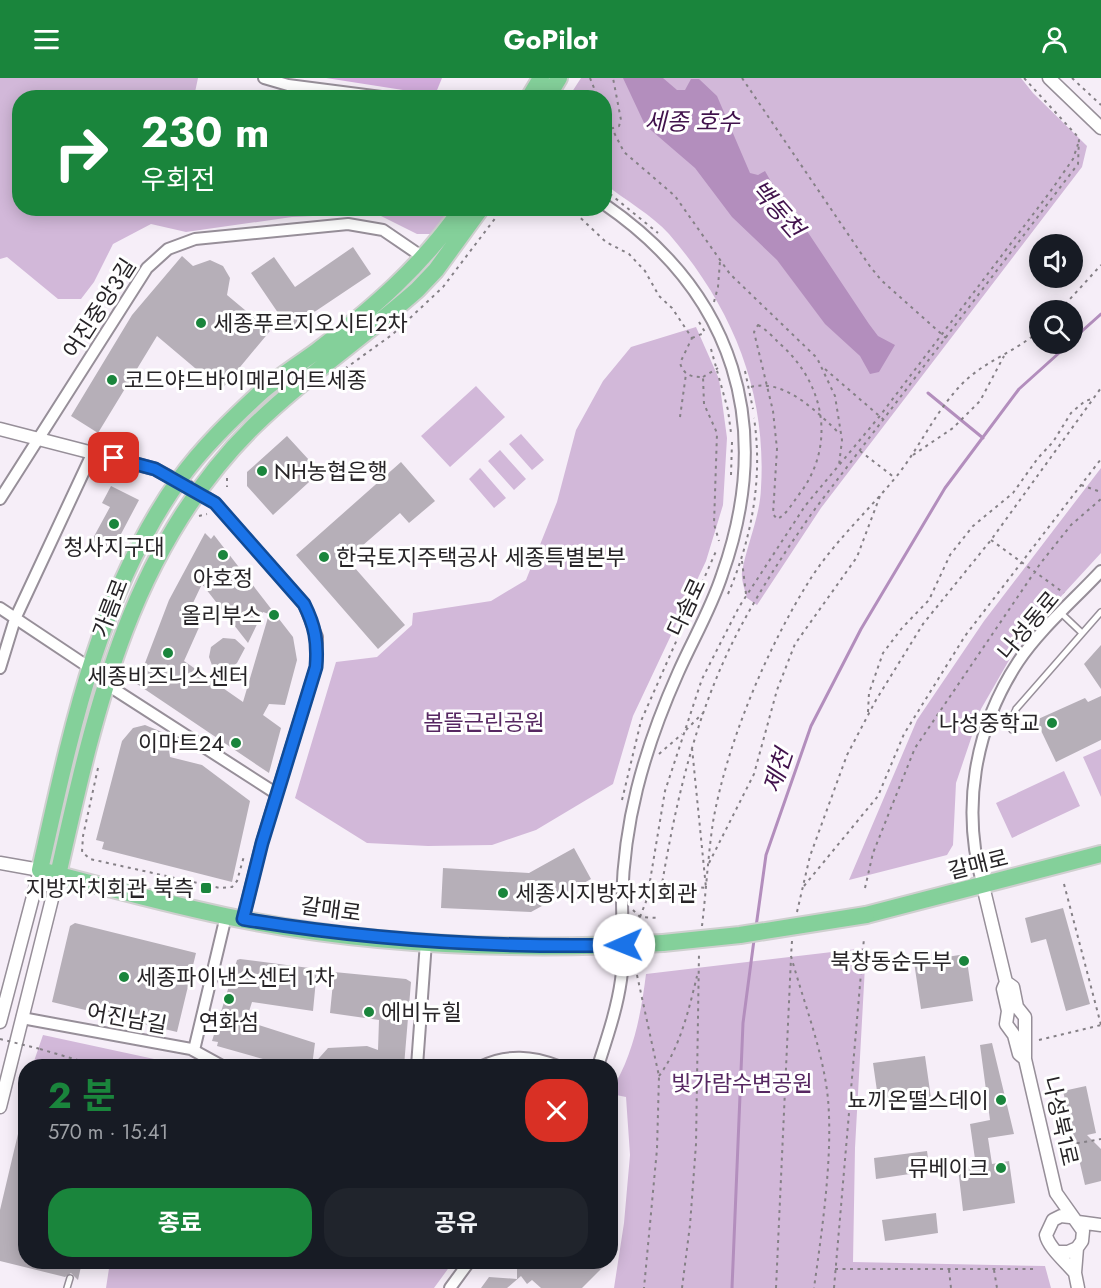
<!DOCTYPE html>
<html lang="ko">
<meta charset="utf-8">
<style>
:root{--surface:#171b24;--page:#20242c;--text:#f1f3f6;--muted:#9ea1a6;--accent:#1a853c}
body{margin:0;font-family:Jost,"Noto Sans KR",sans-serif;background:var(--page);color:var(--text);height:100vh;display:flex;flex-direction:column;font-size:22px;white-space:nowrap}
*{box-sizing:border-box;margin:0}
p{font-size:20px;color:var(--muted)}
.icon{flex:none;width:33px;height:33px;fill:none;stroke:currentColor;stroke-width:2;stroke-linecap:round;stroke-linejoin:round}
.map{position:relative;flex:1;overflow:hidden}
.sheet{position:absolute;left:18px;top:981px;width:600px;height:210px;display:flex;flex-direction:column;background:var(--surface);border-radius:24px;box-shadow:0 3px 15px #0003}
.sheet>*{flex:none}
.top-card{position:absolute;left:12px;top:12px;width:600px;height:126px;border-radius:24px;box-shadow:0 3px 15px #0003;background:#1a853c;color:#fff;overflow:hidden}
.buttons{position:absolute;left:1029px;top:156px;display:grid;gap:12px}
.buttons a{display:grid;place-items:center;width:54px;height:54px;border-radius:50%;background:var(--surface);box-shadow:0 3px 15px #0003;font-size:30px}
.pin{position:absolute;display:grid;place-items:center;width:51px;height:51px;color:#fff;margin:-26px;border-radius:12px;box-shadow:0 3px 9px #0006}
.me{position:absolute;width:66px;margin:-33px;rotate:269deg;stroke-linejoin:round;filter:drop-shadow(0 0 4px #0008)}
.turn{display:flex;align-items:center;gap:21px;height:126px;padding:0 30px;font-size:27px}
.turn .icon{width:78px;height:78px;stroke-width:2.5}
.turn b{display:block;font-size:42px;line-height:51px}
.round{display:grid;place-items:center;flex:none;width:63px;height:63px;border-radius:24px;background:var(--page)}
.headline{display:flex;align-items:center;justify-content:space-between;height:102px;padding:0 30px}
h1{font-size:36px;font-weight:700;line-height:45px;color:var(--accent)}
.cta{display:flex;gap:12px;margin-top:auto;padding:12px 30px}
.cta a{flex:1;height:69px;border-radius:24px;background:var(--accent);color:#fff;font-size:24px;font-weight:700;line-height:69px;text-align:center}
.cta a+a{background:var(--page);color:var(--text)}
header{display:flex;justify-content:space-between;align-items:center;height:78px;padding:0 30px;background:var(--accent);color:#fff;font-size:27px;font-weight:700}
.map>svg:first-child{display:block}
</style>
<header><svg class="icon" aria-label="menu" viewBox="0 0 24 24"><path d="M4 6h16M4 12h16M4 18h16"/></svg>GoPilot<svg class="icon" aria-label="person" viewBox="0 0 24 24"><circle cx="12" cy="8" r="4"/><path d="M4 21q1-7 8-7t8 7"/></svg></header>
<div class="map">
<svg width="1101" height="1210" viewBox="0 0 1101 1210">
<rect width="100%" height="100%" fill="#f6eef8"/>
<!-- green -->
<path fill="#d2b8d9" d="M0,0H198L194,19L20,20V130L451,131L433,156H417L375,135L292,139L186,154L151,146L113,166L94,204L81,221H58L7,179L0,181Z
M581,0H1021L1033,15L1087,68L1082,89L821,430L757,527L747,520C745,512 741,502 742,494C747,466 760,439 761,410C767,313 732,229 669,156C652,137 625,122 605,106L604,20H568Z
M696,249L719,301L727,360L723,427L706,483L633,638L613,706L536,752L492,767L428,768L367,765L295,720L336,584L377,579L412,547L413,535L491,523L526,502L557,424L576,352L603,303L631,269Z
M476,308L505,339L450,389L421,358Z
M521,356L544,382L532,392L509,366Z
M500,372L526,401L514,412L488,383Z
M480,390L506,420L494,430L469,401Z
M1101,390V475L1020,563L981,631L956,705L953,767L947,777L849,802L917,642L984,543Z
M1101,671V719L1083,679Z
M1064,693L1080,728L1012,760L996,725Z
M866,870L855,1070L853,1184L1045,1188L1051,1210H614L624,1145L630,1077L626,1019L611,1016V1013C633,978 641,937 646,896Z
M43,957L182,987L184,988H43L33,986Z
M110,1184H453L434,1210H106Z"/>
<!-- forest -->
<path fill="#d3addd" d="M326,0H442L435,17Z"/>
<!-- water -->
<path fill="#b38ebd" d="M623,0H663L677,12H685L691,1H699L717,18L750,95L758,97L765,93L786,130L807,153L869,246L878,258L895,267L879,294L870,296L860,278L825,246L777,182L732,139L695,90L645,47Z"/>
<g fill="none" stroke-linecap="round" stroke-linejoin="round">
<!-- stream -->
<path stroke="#b38ebd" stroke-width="3" d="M1072,262L1101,236
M928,315L983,360
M756,849L766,777L811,648L861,551L945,410L1019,311L1069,266
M732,1210L743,945L754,862"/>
</g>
<!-- building -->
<path fill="#b6afb8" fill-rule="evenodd" d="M353,169L371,196L289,251L251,195L274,179L295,209Z
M182,178L193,188L210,182L223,188L230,200L227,217L270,253L221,312L157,258L98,355L71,338L132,237Z
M287,358L320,394L273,437L247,408V394Z
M401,384L435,423L409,445L400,435L347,481L405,547L378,571L296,477Z
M111,408L139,422L112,473L92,462L110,429L102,425Z
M205,455L211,461L214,457L293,559L297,582L285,627L269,626L263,637L281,650L269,695L137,606L169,522ZM202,506L248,565L263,534L269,536L243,624L184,583L205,536L193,525Z
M223,560L235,561L245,570L237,585L229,591L213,590L209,579L211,569Z
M1101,567V611L1084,586Z
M1101,618V662L1056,684L1036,642L1085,620L1088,624Z
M145,647L162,654L168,664L170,679L202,687L250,723L232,804L102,771L104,764L96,762L122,663L133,650Z
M574,770L591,801L531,834L441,830L443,790L529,795Z
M1063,830L1090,926L1066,933L1046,861L1031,865L1025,840Z
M75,845L196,875L177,954L52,924L70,848Z
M966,876L973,923L921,931L914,884Z
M240,881L317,891L313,933L252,924L246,943L315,965L312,988H277V985L217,968L218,964L212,963L237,882Z
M334,894L406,901L411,904L404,988H312L328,970L367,968L378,972L379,942L330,935Z
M992,965L1014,1056L988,1060L992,1086L1009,1083L1015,1125L963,1133L958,1090L976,1088L970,1046L990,1042L980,967Z
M925,978L931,1020L879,1027L873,985Z
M1086,1008L1096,1055L1087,1057L1101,1071V1103L1085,1107L1063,1013Z
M22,1039H26V1184H82L78,1202L71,1195L65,1199L0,1183V1132Z
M927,1073L930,1093L876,1101L874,1080Z
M936,1135L938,1155L885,1163L882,1142Z
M517,1184H608L582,1210H541L532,1202L527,1206L521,1198L507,1210H481L489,1199L517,1201Z"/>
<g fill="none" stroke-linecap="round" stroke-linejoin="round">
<defs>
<path id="service" d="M1062,536L1082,555
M1012,652L1010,646L1016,631L1101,534
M67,1210L70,1200"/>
<path id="minor" d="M264,0L288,7L389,20
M196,413L215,425L304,526L317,559L316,589L262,764L243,841
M0,421L147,190L168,171L195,161L348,146L383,152L424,180
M0,530L90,590
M0,590L15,541L93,374
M106,606L277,716
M983,808C961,732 974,651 1018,584C1040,551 1074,522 1101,493
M22,940L191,971L222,988
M194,972L226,838
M417,988L426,864
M482,988C508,976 532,978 558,988
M598,988C607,960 617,931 621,902C625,875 622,849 622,822C623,784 628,747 637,711C647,671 661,633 678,595C692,563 711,531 722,497C775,348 735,216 604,126
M450,1210L469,1184"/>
<path id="tertiary" d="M1049,0L1101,50
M0,351L155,391L196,413
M0,785L40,792L0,944
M983,808L1006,904L1013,909L1017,929L1025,939V981L1056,1115L1083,1153L1082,1163L1077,1170L1068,1174H1059
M1006,904L1003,911L1008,933L1006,946L1014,957L1019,976L1025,981
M0,1029L58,797
M1070,1139L1061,1138L1053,1142L1046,1157C1048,1169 1066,1184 1075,1195
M1078,1144L1101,1147
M1077,1170L1075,1195L1078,1210"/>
<path id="primary" d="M529,20L541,0
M547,20L559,0
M462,130C423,187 372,231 317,273C298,287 277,300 259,316C231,342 202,370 179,402C98,516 70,658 40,792C101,808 163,825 225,838C367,868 518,873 663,865
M58,797C95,633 129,472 253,349C304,299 364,259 417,212L436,192L481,130
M866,837L1101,776"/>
</defs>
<!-- service casing -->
<use href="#service" stroke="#978f99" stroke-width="8"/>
<!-- minor casing -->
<use href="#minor" stroke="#978f99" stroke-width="14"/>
<!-- tertiary casing -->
<use href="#tertiary" stroke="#978f99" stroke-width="15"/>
<!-- primary casing -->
<use href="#primary" stroke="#cfcfcf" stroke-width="20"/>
<!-- path -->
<path stroke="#858086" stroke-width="2" stroke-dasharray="3 4.5" stroke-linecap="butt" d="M590,0L598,20
M742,0L869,187L881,202L946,260
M1072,0L1101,27
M604,35L624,74L675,118L730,196L817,280L835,318L842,362L839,387
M604,53L619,48L621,42L613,0
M604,111L658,155
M570,130L606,164L629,176L645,193L659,218L672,230L692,260L680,285C684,297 690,299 703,299L704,326L717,355L714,446L719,463
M714,224L718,209L720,183
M1060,232L1101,187
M699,244L705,254
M758,247C766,251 773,259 779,265C823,303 837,364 801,414C794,422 787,437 777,441L773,436L777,371L773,333L754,254Z
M692,260L704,255
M711,271L728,332L731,355
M825,291L884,342
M745,293L753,331
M339,295L393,256L443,209L503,130
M703,299L718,290
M751,309C785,300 818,335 840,356
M680,339L686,296
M860,373L895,400
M913,377L953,350L980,323L1004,278
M731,397L732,364
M227,400V409
M1081,407L1101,414
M199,438L207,436
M991,462L1064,515
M742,483L746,516
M728,516C752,460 763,400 754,340
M868,634L869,615L883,575L902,550L929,522L950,477L973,448L1013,415L1038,380L1053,364L1071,335L1085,323L1092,321
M686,652L703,635
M692,670L706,810L662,806C677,717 698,628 741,548C763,507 788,469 815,431L1078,86L1079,60L1024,0
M659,676L682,656
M98,690L83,758L82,774L90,781L220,810L232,809L237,803L244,778
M622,722L641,643L717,471
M709,785L754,696L777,612L795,566L857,479L880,418
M1064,806L1101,947
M804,808L878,718L904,656L965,558L1101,381
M865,810L873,775L915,670L1040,486L1071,447L1101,421
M633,832L640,839L660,840
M797,834L810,778L847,677L876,622L923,546L991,462L1101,310
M640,839L647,821L665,713L702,601L739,529L805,428L879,339L1050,114L1073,81L1078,66
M702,848C706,814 708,778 713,744C727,664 768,568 811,500C835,463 868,433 896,399C921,368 936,331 965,303C987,282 1017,273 1040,252
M792,863L791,878C804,926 823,972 828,1021C833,1079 822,1152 814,1210
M637,897L659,998L657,1071L644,1210
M1039,962L1101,947
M40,971L98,988
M659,998C680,970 689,931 697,898
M1062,1068L1101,1061
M835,1191H1033
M949,1192L951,1210
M994,1192L997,1210
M682,1210L690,1147L696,1066L699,875
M776,1210L791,880
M834,1210L864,860"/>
<!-- service -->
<use href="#service" stroke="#fff" stroke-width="5"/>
<!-- minor -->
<use href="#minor" stroke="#fff" stroke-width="10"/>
<!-- tertiary -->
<use href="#tertiary" stroke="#fff" stroke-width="12"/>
<!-- primary -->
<use href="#primary" stroke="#84d09a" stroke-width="16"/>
<defs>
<path id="primary-bridge" d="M663,865L740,857L866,837"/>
</defs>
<!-- primary-bridge casing -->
<use href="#primary-bridge" stroke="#cfcfcf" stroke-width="20" stroke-linecap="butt"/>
<!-- path-bridge -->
<path stroke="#858086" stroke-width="2" stroke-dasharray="3 4.5" stroke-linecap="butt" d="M0,961L40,971"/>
<!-- primary-bridge -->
<use href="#primary-bridge" stroke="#84d09a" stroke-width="16"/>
</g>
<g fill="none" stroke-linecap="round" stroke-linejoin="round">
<defs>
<path id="route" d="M114,380L155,391L215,425L304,526C315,548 318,564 316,589L262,765L243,841C369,862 495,870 624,867"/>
</defs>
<!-- route casing -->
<use href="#route" stroke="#114b97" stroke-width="15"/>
<!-- route -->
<use href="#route" stroke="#1a73e8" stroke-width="10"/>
</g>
<!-- markers -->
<g fill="#1a853c" stroke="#fff" stroke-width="2">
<circle cx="201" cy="245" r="6"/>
<circle cx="112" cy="302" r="6"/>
<circle cx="262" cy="393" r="6"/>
<circle cx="114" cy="446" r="6"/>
<circle cx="223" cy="477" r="6"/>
<circle cx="324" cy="479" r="6"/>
<circle cx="274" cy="537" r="6"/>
<circle cx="168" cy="575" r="6"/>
<circle cx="1052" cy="645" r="6"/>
<circle cx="236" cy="665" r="6"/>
<rect x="200" y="804" width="12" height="12" rx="3"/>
<circle cx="503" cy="815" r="6"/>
<circle cx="964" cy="883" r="6"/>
<circle cx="124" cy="899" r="6"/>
<circle cx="229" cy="921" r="6"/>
<circle cx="369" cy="934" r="6"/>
<circle cx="1001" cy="1022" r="6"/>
<circle cx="1001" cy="1090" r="6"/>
</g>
<g text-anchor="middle" stroke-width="6" stroke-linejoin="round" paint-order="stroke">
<!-- street labels -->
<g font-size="22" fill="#272427" stroke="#fff">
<text transform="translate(99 230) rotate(-57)" y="8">어진중앙3길</text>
<text transform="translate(686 529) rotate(-65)" y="8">다솜로</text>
<text transform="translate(110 530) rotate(-69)" y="8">가름로</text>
<text transform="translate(1028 547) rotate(-50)" y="8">나성동로</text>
<text transform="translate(978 786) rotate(-14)" y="8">갈매로</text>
<text transform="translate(331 831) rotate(8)" y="8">갈매로</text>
<text transform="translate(127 940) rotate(10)" y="8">어진남길</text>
<text transform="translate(1061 1043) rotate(77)" y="8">나성북1로</text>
</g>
<!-- poi labels -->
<g font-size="22" fill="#272427" stroke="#fff" text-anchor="start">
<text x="213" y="253">세종푸르지오시티2차</text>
<text x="124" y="310">코드야드바이메리어트세종</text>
<text x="274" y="401">NH농협은행</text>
<text x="114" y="477" text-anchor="middle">청사지구대</text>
<text x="336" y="487">한국토지주택공사 세종특별본부</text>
<text x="223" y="508" text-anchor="middle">아호정</text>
<text x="262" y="545" text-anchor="end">올리부스</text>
<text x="168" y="606" text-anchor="middle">세종비즈니스센터</text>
<text x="1040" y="653" text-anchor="end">나성중학교</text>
<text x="224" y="673" text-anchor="end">이마트24</text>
<text x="194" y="818" text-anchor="end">지방자치회관 북측</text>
<text x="515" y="823">세종시지방자치회관</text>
<text x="952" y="891" text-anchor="end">북창동순두부</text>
<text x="136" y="907">세종파이낸스센터 1차</text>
<text x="381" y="942">에비뉴힐</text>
<text x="229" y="952" text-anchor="middle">연화섬</text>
<text x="989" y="1030" text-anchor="end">뇨끼온떨스데이</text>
<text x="989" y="1098" text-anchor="end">뮤베이크</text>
</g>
<!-- park labels -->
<g font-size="22" fill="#562761" stroke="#fff">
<text x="484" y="652">봄뜰근린공원</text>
<text x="742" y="1013">빛가람수변공원</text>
</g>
<!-- water labels -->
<g font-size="24" font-style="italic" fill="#41124c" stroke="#fff">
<text x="692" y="52">세종 호수</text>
<text transform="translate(777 131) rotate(49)" y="8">백동천</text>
<text transform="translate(778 693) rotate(-71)" y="8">제천</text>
</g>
</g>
</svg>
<div class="buttons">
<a><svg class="icon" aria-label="sound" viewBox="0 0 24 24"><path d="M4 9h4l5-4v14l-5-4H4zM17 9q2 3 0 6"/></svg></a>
<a><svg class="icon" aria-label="search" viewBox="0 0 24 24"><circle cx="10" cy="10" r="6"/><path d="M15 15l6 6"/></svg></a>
</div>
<div class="pin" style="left:114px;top:380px;background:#d93025"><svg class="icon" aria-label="arrive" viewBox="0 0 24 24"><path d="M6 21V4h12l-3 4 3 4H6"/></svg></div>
<svg class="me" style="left:624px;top:867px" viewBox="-20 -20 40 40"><circle r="19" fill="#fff"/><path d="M0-13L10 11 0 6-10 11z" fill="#1a73e8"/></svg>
<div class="top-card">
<div class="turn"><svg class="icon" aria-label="right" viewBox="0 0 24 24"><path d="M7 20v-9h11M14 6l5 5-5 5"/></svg><div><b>230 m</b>우회전</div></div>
</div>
<section class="sheet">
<div class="headline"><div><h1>2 분</h1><p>570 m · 15:41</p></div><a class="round" style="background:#d93025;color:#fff"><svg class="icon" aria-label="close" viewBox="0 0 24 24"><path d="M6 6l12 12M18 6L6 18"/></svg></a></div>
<div class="cta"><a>종료</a><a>공유</a></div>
</section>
</div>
